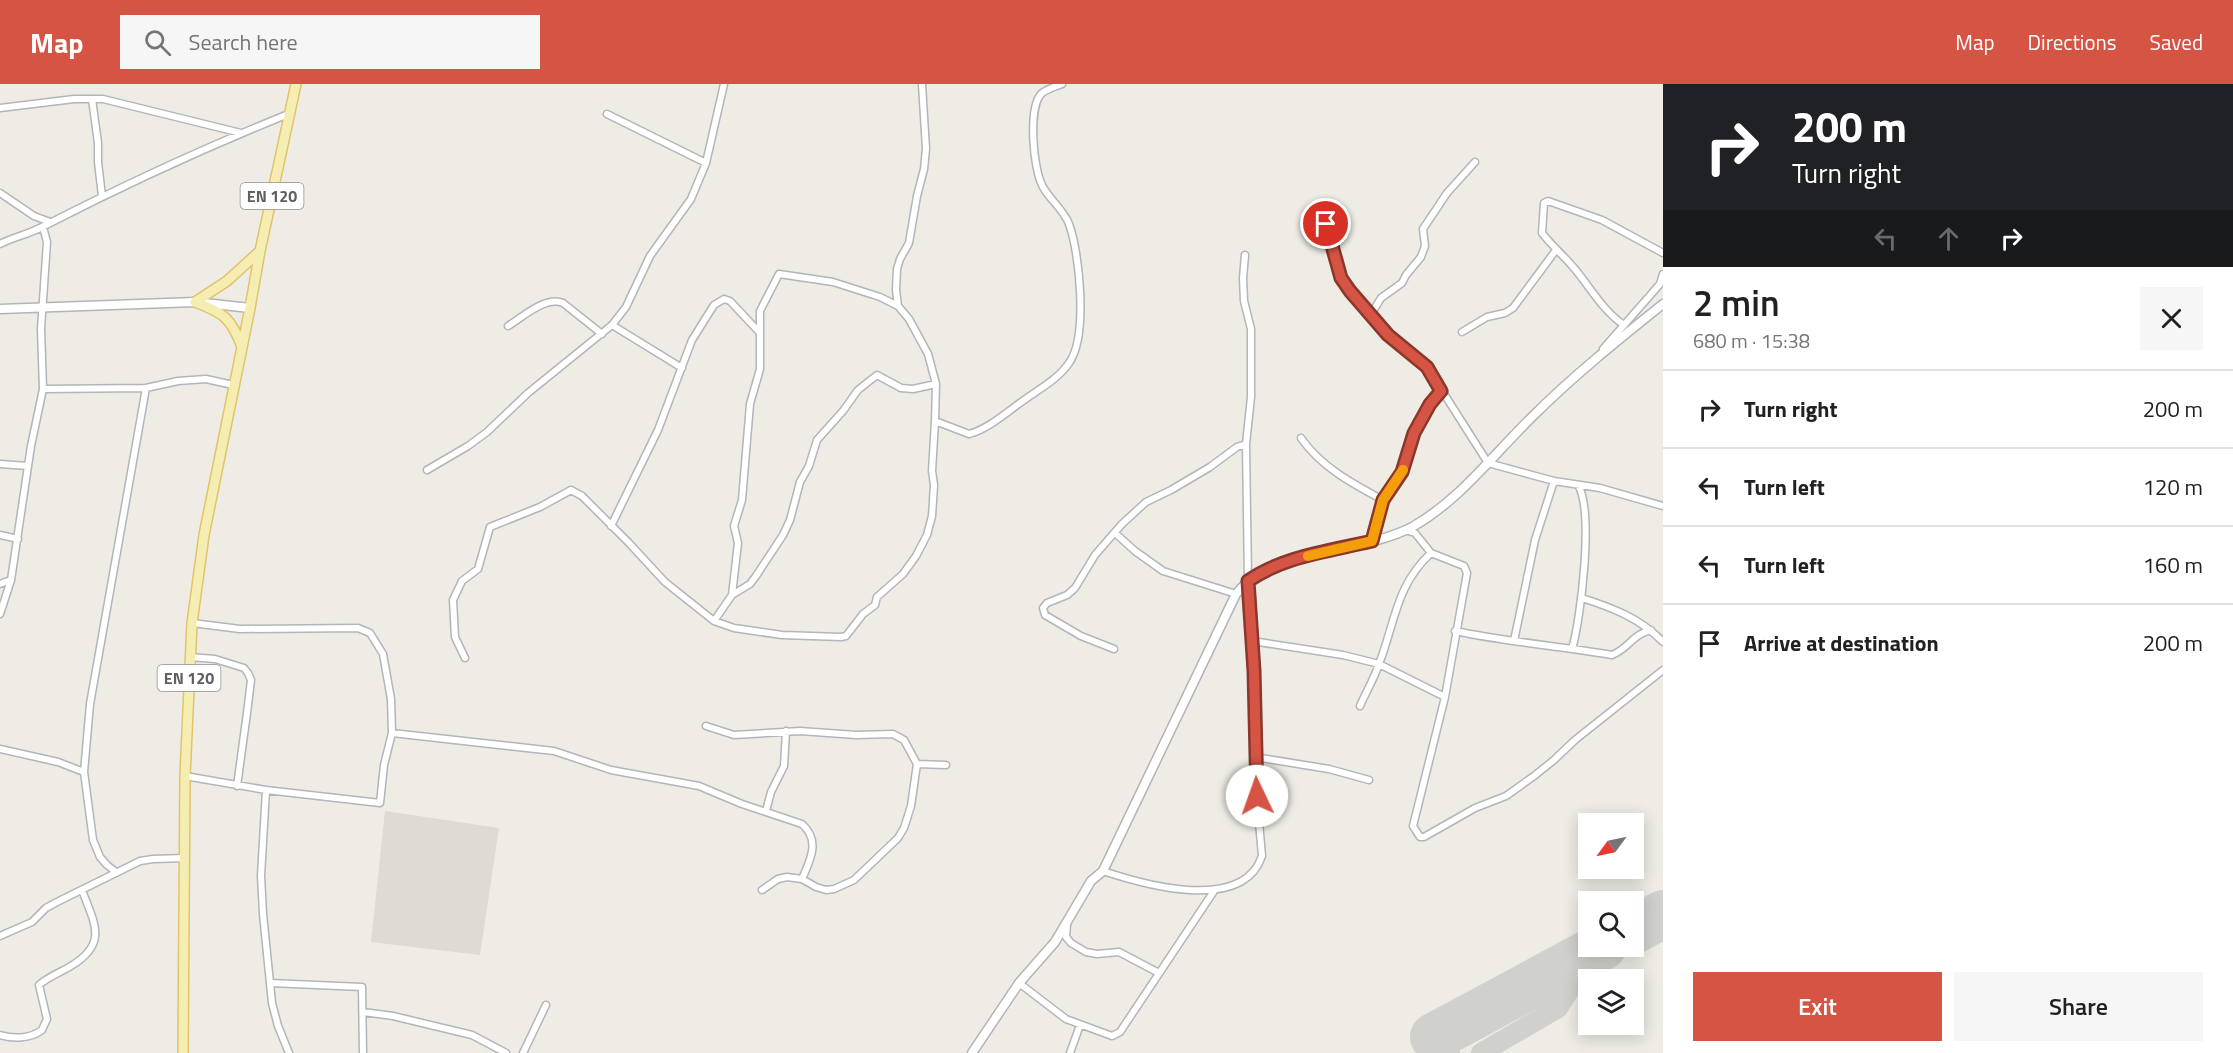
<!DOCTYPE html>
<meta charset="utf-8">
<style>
:root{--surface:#fff;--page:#f6f6f6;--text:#202124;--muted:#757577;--line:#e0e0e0;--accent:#d55444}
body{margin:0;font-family:"Titillium Web",sans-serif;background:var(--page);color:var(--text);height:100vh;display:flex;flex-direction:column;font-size:22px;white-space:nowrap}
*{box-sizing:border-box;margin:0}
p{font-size:20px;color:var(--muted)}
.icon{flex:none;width:33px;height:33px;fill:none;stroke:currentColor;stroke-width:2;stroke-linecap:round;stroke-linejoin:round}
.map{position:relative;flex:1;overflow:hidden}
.sheet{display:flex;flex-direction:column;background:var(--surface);width:570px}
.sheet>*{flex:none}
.guide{background:#202124;color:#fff;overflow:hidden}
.needle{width:39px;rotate:237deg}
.tools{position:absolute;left:1578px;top:729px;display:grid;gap:12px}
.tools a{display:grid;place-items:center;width:66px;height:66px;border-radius:0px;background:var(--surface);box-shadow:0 3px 15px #0003;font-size:30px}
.pin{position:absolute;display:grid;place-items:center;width:51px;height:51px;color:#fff;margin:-26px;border:3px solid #fff;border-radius:50%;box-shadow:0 2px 6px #0007}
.me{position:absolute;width:66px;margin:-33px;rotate:357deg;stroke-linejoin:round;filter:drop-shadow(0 0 4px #0008)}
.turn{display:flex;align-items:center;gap:21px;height:126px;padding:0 30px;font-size:27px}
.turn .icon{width:78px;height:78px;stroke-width:2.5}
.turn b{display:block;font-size:42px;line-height:51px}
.lanes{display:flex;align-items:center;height:57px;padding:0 30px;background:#0003;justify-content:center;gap:30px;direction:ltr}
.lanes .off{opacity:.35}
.round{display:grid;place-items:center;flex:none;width:63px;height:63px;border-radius:0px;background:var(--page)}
.overview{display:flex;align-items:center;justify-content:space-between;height:102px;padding:0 30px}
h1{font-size:36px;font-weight:600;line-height:45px}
.button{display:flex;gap:12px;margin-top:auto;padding:12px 30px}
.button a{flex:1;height:69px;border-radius:0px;background:var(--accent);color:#fff;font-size:24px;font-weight:600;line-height:69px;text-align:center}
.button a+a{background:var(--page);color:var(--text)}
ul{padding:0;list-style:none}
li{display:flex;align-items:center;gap:18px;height:78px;padding:0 30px;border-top:2px solid var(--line)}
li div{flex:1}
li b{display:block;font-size:22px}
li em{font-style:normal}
header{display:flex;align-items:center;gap:36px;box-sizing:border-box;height:84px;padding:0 30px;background:var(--accent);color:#fff}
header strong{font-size:28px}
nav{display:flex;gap:33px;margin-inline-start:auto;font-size:21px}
.search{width:420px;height:54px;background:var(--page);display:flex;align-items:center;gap:15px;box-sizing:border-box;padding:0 21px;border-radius:0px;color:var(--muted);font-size:22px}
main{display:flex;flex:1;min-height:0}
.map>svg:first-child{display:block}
</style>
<header>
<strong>Map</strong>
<div class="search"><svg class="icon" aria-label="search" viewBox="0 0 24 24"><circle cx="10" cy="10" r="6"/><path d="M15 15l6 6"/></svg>Search here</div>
<nav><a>Map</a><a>Directions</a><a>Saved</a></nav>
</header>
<main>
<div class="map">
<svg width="1663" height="969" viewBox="0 0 1663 969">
<rect width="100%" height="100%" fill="#eeece5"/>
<!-- education -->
<path fill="#dddbd4" d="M385,727L499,744L480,871L371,858Z"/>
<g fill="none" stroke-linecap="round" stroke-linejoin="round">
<!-- taxiway -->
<path stroke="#d0d0cc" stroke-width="20" d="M1443,949L1450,969
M1481,969L1558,924L1592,871L1603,863"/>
<!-- runway -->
<path stroke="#d0d0cc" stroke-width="48" d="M1634,846L1663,830
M1434,953L1603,862"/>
<defs>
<path id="street" d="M922,0L926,65L924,85L917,112L909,159L900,175L897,185L896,206L898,222L909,235L928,270L936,300L935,337L969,350C989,345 1009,326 1027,314C1041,304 1059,294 1069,279C1088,253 1080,170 1069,140C1064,126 1050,116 1043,103C1033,86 1028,25 1041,10C1046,5 1055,3 1062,0
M92,15L98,59V78L102,112
M0,24L74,15H103L241,49
M607,30L706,79
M0,109L34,132L50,138
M1326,140L1341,194L1350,207L1388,251L1427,283L1488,379L1554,397L1600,404L1663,422
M0,160C14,153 29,150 42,143C124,101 206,63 291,29
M1370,232L1381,214L1402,199L1406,191L1421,173L1425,162L1423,145L1447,109L1475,78
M612,241L682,284
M1624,241C1603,227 1590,203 1574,184C1564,172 1552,162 1542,149L1544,119L1548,117L1602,136L1663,169
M508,242C523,233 545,212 563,219L602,250
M1462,248L1487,233L1505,229L1513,224L1556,166
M1603,265L1660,200L1663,190
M43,305L146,304L178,297L206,295L233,301
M1301,354C1321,383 1353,400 1383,416
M0,380L28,382
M427,386L468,362L487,348L528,309L612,241L626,223L650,172L691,115L706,79L724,0
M611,442L658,346L692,256L714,221L724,215L730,217L760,249
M1405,446L1415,449L1431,469L1464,482L1467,489L1445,613L1413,742L1420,753H1424L1475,724L1506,712L1534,692L1554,676L1575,656L1663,586
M1115,449L1135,467L1163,487L1236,510
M0,451L18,455
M1372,457L1383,416L1402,388L1414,349L1430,320L1441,307
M0,500L11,496
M732,511L738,459L734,442L742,416L750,320L760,285V227L779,190L833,198L880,213L898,222
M1582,514C1613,524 1640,534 1663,558
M0,530L11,496L31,362L43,305L41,245L47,158L43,143
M714,537L732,511L750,500L756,492L783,451L790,436L800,398L809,382L817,356L843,327L858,306L877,291L901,304L913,305L936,300
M1455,547C1507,558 1560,562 1612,571C1628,565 1633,550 1651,546
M1252,557L1343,571L1379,580L1445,613
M1514,557L1535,456L1554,397
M1114,565L1081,552L1045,531L1043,524L1047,519L1067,511L1075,504L1095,471L1122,440L1146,418L1171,406L1210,383L1237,363L1246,360
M1572,565C1581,534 1594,427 1578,401
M190,573L215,575L244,584L248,589L251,596L247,629L237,702
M465,574L455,553L453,516L462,497L478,485L490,443L540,423L571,406L582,412L628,458L665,498L714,537L734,544L782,551L841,553L846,552L863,530L875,521L877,513L903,490L916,472L927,451L932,432L934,401L932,387L935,337
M1360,622C1366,608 1374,595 1379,580C1395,539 1396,501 1431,469
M706,642L734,651L800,647L856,651L893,650L904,656L917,680L911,722L904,744L898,754L854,796L834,805L826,806L816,803L802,795L787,793L778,795L762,806
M392,649L554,667L611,686L699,702L742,720L802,740C821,757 810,776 802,795
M0,665L58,678L84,688
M1255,673L1329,685L1369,696
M917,680L946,681
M185,692L266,706L380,719L384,681L392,649L391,615L383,570L370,549L358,544L240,545L192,539
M266,706L261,792L263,830L272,919L278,942L289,969
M766,727L771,708L784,682L786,647
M1103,787C1145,801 1243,829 1262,772L1255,693L1254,587L1248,497L1246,360L1251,313V245L1244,217L1243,194L1245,171
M116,788L107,781L100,773L93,756L84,688L90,620L146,304
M1067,840L1066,853L1071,859L1086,868L1097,870L1119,868L1159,889
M0,852L32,838L46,824L57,818L140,777L153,775L185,774
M270,899L362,903L363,969
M1019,899L1066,935L1112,952L1120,948L1214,807
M363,928L393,932L472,951L506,969
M0,951C13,955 30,955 42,946L47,935L39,901C48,893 61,888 71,882C109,859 94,839 82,806
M523,969L546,921
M1070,969L1080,941"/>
<path id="secondary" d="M0,225L195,218L250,224
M972,969L1019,899L1055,858L1091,797L1103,787L1236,510C1275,461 1359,471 1412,443C1459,417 1494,370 1532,333C1573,292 1618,256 1663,220"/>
<path id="primary" d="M195,218L227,197L260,167
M195,218C224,229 231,234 242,263
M183,969L185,692L192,539L204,451L250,224L260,167L296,0"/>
</defs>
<!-- street casing -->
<use href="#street" stroke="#b2b5b9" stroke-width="9"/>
<!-- secondary casing -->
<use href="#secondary" stroke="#b2b4b8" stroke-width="11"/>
<!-- primary casing -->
<use href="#primary" stroke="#e1c46b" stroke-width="12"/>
<!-- street -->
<use href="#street" stroke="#fff" stroke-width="6"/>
<!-- secondary -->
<use href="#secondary" stroke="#fff" stroke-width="8"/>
<!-- primary -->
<use href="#primary" stroke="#f6edb2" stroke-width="9"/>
</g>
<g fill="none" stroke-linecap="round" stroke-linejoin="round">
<defs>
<path id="route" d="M1257,712L1254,587L1248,497C1284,472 1330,467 1372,457L1383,416L1402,388L1414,349L1430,320L1441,307L1427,283L1388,251L1350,207L1341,194L1326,140"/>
</defs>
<!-- route casing -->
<use href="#route" stroke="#8a372c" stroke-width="15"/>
<!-- route -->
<use href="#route" stroke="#d55444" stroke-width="10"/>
<!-- slow -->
<path stroke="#f59e0b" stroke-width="10" d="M1308,472L1372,457L1383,416L1403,386"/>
</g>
<g text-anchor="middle" stroke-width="4.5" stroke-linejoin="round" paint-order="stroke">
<!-- shield labels -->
<g fill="#fff" stroke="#8e9092" stroke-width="1.5">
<rect x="240.5" y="99" width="63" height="26" rx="4.5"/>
<rect x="157.5" y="581" width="63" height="26" rx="4.5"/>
</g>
<g font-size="16" font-weight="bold" fill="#5d6064">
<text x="272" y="118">EN 120</text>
<text x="189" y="600">EN 120</text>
</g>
</g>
</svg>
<div class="tools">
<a><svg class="needle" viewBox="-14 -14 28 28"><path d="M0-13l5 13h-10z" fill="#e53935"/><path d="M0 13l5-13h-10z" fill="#757577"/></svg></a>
<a><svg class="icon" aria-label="search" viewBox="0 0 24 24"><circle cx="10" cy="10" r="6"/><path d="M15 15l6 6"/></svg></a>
<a><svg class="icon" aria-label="layers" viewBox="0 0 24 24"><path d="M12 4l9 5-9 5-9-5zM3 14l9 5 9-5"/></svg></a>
</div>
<div class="pin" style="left:1326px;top:140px;background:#d93025"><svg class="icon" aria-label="arrive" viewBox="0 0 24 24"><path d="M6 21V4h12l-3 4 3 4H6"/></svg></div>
<svg class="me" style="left:1257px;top:712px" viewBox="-20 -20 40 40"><circle r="19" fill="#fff"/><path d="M0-13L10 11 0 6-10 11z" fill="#d55444"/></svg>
</div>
<section class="sheet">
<div class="guide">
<div class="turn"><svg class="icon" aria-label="right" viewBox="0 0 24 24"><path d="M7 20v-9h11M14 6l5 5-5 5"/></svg><div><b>200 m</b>Turn right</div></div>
<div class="lanes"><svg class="icon off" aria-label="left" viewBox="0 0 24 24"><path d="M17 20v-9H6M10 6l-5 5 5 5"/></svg><svg class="icon off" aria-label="ahead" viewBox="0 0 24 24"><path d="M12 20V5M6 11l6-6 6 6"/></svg><svg class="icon" aria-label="right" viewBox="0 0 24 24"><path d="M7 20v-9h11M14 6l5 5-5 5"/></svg></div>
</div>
<div class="overview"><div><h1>2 min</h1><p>680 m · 15:38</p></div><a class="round"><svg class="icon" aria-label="close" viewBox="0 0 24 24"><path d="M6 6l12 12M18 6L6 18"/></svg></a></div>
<ul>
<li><svg class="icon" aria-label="right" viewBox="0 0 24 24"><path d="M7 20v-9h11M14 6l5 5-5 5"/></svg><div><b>Turn right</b></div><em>200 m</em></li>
<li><svg class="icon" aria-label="left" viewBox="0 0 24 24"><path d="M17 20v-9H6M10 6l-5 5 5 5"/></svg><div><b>Turn left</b></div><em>120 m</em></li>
<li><svg class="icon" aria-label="left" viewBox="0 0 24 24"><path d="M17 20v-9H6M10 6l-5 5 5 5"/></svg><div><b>Turn left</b></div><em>160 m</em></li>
<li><svg class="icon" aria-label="arrive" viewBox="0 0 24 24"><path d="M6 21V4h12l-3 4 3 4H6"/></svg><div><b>Arrive at destination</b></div><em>200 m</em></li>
</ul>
<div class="button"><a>Exit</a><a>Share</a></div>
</section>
</main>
